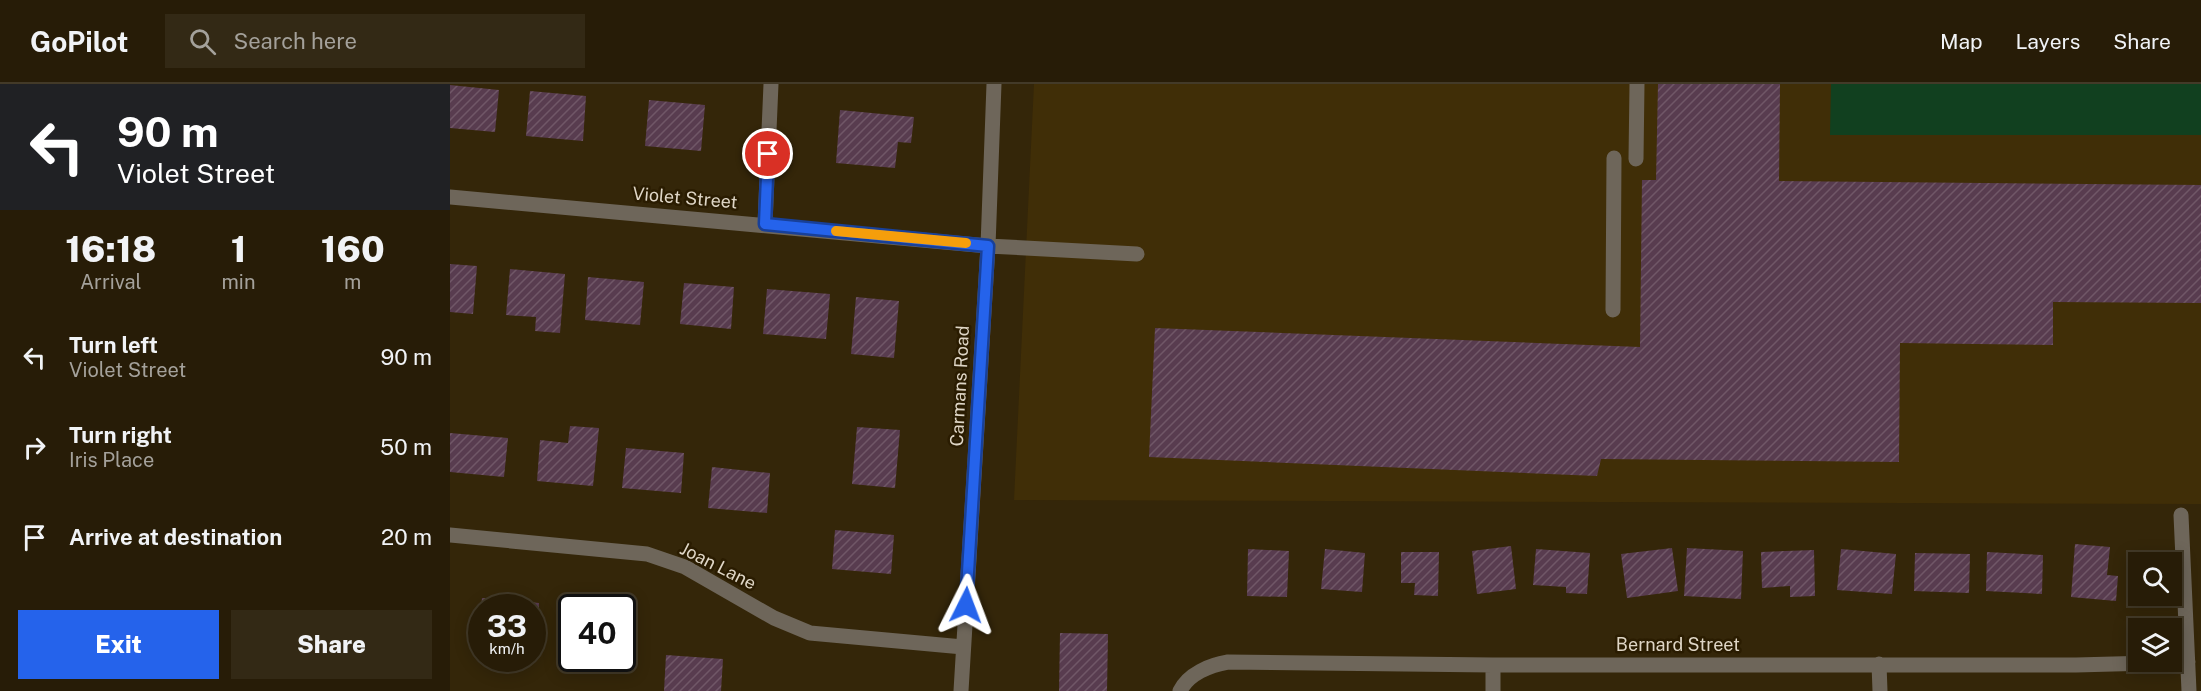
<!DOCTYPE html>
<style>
:root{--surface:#271c07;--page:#332915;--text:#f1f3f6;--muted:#a4a19b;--line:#433a28;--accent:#2563eb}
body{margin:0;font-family:"Public Sans",sans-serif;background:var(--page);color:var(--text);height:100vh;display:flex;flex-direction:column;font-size:22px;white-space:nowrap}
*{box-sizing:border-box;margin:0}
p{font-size:20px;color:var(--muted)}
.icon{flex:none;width:33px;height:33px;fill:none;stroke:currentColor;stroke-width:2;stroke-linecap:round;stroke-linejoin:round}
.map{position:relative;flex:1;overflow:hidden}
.sheet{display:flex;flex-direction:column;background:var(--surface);width:450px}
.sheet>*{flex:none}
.hud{background:#202124;color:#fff;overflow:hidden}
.tools{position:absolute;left:1678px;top:468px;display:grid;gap:12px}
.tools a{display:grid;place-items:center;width:54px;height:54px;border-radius:0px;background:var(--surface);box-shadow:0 3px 15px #0003,0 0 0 2px var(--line);font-size:30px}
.speed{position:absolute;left:18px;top:510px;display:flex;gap:12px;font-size:30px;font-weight:700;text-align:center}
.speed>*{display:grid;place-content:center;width:78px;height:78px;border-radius:50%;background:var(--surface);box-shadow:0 3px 15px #0003,0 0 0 2px var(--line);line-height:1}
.speed small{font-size:15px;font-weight:400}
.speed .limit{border:3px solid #111;border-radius:9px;background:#fff;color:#111}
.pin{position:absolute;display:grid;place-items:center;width:51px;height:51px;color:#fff;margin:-26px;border:3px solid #fff;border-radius:50%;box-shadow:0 2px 6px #0007}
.me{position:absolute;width:66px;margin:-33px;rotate:3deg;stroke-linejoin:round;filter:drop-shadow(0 0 4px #0008)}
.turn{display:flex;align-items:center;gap:21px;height:126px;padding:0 18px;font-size:27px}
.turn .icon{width:78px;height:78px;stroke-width:2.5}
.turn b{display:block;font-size:42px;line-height:51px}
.eta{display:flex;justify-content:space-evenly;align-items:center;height:102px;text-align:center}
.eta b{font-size:36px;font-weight:800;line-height:42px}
.action{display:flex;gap:12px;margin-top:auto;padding:12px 18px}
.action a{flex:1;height:69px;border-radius:0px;background:var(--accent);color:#fff;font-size:24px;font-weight:800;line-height:69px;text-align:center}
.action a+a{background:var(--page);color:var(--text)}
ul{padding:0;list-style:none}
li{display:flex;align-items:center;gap:18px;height:90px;padding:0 18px}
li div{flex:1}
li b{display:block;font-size:22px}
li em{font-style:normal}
header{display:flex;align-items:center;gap:36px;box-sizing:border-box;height:84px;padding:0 30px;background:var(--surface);border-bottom:2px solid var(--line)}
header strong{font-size:28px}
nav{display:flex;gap:33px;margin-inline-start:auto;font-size:21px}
.search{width:420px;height:54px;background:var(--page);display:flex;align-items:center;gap:15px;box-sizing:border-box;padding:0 21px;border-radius:0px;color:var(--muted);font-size:22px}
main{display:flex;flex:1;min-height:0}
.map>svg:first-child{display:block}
</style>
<header>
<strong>GoPilot</strong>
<div class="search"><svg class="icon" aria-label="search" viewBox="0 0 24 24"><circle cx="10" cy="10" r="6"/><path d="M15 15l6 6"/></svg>Search here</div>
<nav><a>Map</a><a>Layers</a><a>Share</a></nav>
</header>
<main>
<section class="sheet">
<div class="hud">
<div class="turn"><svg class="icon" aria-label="left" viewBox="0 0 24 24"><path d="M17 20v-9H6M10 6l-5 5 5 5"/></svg><div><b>90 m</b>Violet Street</div></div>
</div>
<div class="eta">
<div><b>16:18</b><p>Arrival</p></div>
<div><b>1</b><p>min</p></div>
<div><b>160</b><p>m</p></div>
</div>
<ul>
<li><svg class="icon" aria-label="left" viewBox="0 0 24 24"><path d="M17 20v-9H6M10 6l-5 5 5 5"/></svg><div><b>Turn left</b><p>Violet Street</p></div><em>90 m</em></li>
<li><svg class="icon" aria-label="right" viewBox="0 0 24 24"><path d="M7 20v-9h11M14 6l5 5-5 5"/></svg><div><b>Turn right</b><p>Iris Place</p></div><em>50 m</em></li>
<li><svg class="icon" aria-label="arrive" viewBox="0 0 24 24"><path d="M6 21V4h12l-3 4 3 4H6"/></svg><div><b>Arrive at destination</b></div><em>20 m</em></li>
</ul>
<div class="action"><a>Exit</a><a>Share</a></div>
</section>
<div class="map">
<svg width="1751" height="607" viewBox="0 0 1751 607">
<defs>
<pattern id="building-hatch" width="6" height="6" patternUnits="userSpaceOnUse" patternTransform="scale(1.5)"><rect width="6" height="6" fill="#583c4f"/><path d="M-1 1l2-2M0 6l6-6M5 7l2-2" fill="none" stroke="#705767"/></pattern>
</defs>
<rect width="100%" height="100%" fill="#342609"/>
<!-- built -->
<path fill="#402e07" d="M584,0H1381V51H1751V420L564,416Z"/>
<!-- pitch -->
<path fill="#11401f" d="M1381,0H1751V51H1380Z"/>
<!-- building -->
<path fill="url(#building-hatch)" d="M1208,0H1330L1329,97L1751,101V219L1603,218V261L1450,259L1449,378L1151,375L1147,392L699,373L705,244L1190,263L1192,96H1206Z
M0,1L49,6L45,48L0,44Z
M80,7L136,12L133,57L76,52Z
M199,16L255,21L251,67L195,62Z
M390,26L464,33L461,59L448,58L445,84L386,79Z
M0,180L27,182L23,230L0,228Z
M60,185L115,190L110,249L85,247L86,233L56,231Z
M138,193L194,198L190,241L135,236Z
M234,199L284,203L281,245L230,240Z
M317,205L380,210L376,255L313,250Z
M406,213L449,217L444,274L401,270Z
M120,342L149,344L143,402L87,397L90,356L118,359Z
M407,343L450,346L445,404L402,400Z
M0,349L58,354L54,393L0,388Z
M176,364L234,369L231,409L172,404Z
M262,383L320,389L317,429L258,424Z
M385,446L444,451L441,490L382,485Z
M1625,460L1660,463L1657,491L1668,492L1666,517L1621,513Z
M1061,462L1066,505L1027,510L1022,467Z
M1222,464L1228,507L1177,514L1171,470Z
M1237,464L1293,467L1291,515L1234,512Z
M798,465L839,467L837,513L797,512Z
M875,465L915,469L912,508L871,505Z
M1086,465L1140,469L1137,510L1116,509V503L1083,501Z
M1391,465L1446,470L1442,510L1387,506Z
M1364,466L1365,512L1340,513V502L1312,504L1311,468Z
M951,468H989L988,512L964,511L965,499H951Z
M1537,468L1593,471L1592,510L1536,507Z
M1465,469L1520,470L1519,509L1464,507Z
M32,514L89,519L86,559L82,558V524H31Z
M111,524L122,525V565L108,564Z
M610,549L658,550L657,607H609Z
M216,571L273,575L271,607H214Z"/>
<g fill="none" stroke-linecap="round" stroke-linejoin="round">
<!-- minor -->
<path stroke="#6e665a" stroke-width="15" d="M1186,75L1187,0
M0,113L538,162L687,170
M315,140L321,0
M1163,226L1164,74
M1731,431L1739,607
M0,451L197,470L235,483L324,534L360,549L513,563
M1429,580L1430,607
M511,607L538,162L544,0
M730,607C738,590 760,581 778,578L1043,581H1626L1738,578
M1043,607V581"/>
</g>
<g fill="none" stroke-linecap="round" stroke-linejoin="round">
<defs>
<path id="route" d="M318,70L315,140L538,162L516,521"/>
</defs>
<!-- route casing -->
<use href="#route" stroke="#184099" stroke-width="15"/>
<!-- route -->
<use href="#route" stroke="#2563eb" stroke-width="10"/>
<!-- slow -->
<path stroke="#f59e0b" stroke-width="10" d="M386,147L516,159"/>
</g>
<g text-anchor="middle" stroke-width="5" stroke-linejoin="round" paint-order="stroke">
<!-- street labels -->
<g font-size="18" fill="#dfd6c6" stroke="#2a1c01">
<text transform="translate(235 114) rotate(5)" y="6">Violet Street</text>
<text transform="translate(510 302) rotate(-87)" y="6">Carmans Road</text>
<text transform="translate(268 482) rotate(27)" y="6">Joan Lane</text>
<text x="1228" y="567">Bernard Street</text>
</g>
</g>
</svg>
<div class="tools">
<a><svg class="icon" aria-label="search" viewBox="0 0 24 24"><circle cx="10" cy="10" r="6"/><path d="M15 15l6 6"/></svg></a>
<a><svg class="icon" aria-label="layers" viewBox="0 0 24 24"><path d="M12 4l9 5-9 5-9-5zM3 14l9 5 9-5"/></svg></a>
</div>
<div class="speed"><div>33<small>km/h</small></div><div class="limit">40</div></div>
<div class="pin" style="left:318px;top:70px;background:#d93025"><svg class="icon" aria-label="arrive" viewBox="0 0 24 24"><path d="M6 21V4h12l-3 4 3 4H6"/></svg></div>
<svg class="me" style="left:516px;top:521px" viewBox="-20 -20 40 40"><path d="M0-17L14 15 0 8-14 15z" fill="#2563eb" stroke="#fff" stroke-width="4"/></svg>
</div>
</main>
